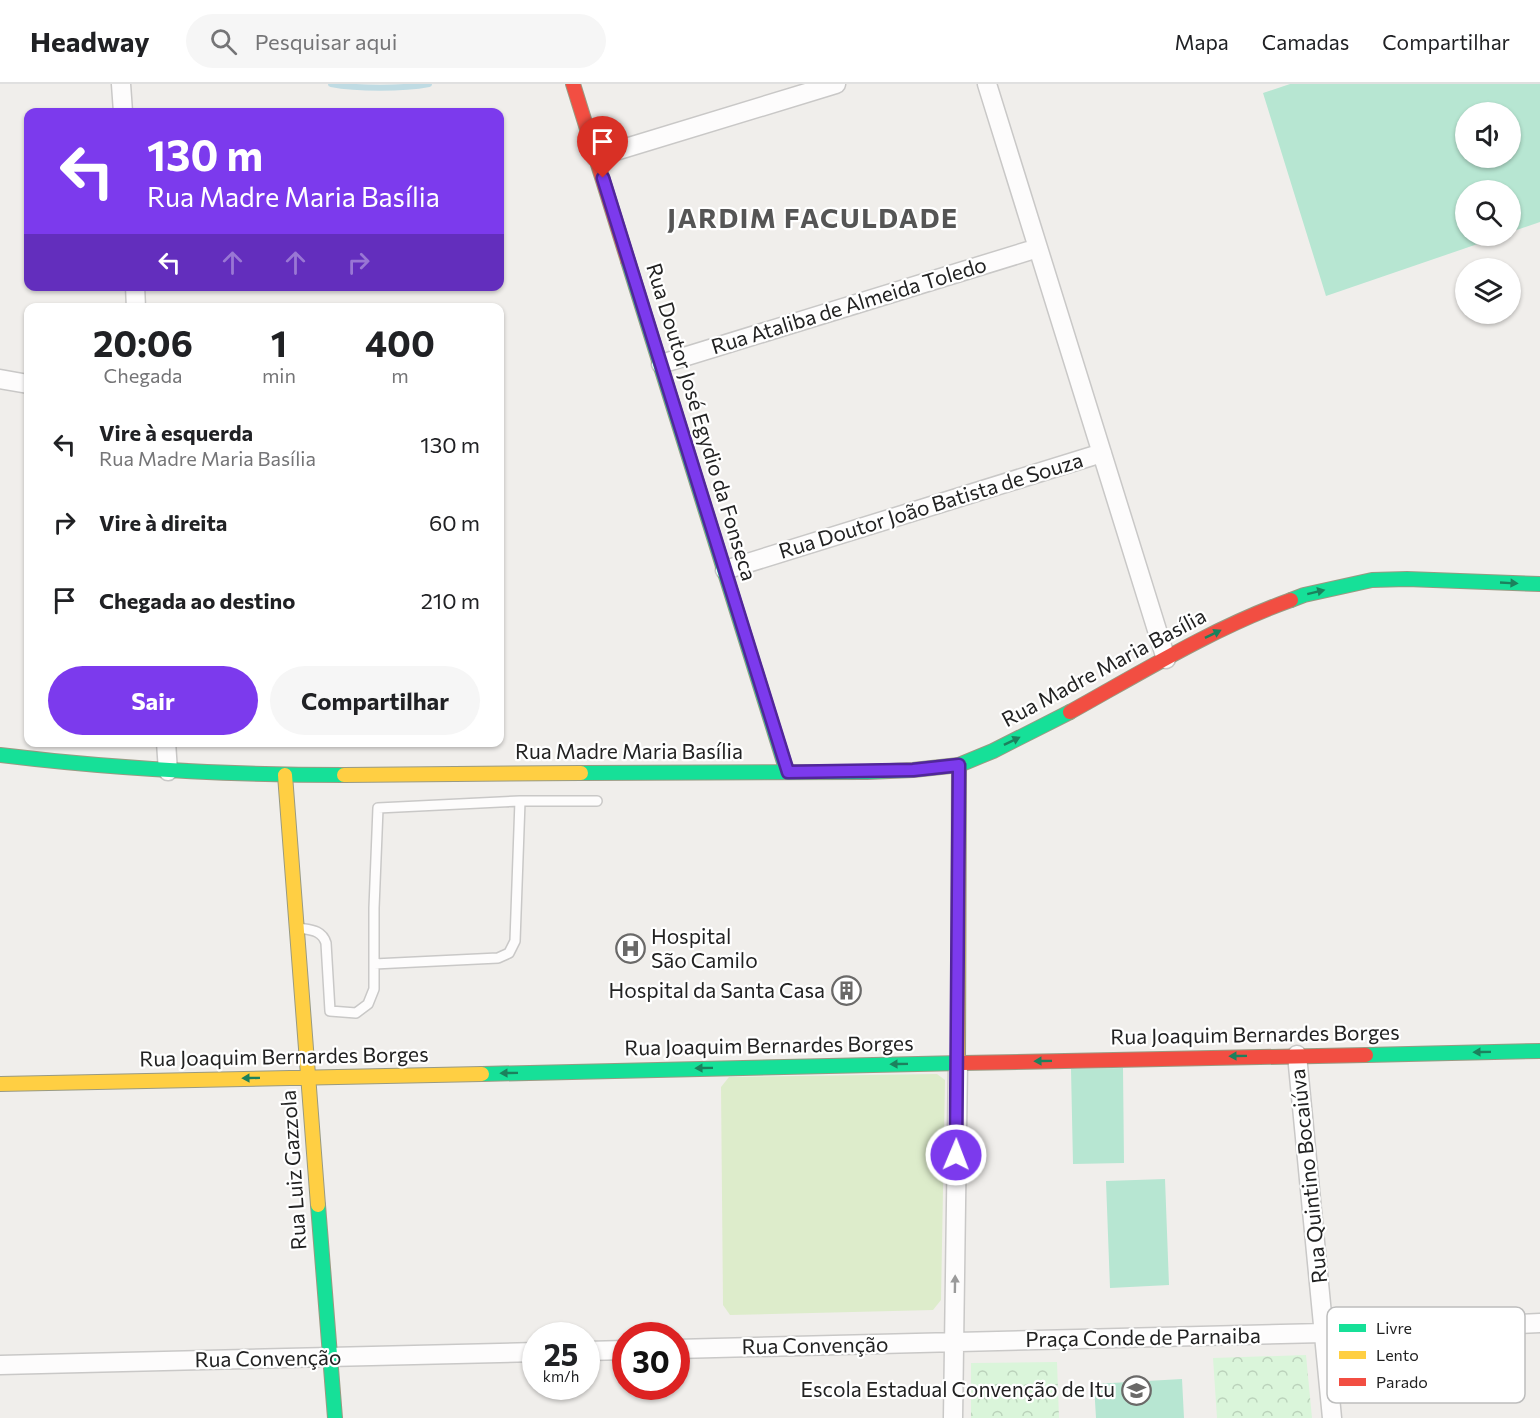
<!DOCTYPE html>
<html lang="pt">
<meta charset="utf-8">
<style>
:root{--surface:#fff;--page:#f6f6f6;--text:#202124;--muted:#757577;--line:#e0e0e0;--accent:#7c3aed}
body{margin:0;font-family:Commissioner,sans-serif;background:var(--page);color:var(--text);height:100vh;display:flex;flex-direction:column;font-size:22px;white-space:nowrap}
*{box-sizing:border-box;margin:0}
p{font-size:20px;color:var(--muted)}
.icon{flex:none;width:33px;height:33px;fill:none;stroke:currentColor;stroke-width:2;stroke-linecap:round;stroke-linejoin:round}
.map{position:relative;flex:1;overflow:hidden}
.panel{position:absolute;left:24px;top:219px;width:480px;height:444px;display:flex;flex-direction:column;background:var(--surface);border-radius:12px;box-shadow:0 2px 4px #0004}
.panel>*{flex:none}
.guide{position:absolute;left:24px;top:24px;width:480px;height:183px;border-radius:12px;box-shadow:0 2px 4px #0004;background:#7c3aed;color:#fff;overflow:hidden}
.tools{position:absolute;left:1455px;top:18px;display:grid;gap:12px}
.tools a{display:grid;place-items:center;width:66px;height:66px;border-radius:50%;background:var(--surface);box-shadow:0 2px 4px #0004;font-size:30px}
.speed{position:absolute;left:522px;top:1238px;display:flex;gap:12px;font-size:30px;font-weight:700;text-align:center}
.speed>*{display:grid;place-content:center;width:78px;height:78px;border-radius:50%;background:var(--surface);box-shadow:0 2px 4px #0004;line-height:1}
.speed small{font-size:15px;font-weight:400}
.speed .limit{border:9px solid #d22;background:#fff;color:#111}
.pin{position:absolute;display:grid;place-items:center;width:51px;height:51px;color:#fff;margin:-62px -26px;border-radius:50% 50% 50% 0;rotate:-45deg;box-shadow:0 0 6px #0007}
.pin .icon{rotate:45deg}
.me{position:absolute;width:66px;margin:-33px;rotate:1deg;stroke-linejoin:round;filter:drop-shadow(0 0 4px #0008)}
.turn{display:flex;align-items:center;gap:21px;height:126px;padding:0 24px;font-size:27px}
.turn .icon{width:78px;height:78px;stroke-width:2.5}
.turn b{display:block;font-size:42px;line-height:51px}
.lanes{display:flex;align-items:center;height:57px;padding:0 24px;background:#0003;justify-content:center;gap:30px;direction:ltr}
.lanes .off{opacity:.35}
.eta{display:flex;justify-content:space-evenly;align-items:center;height:102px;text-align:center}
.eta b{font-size:36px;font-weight:700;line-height:42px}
.primary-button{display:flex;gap:12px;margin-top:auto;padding:12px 24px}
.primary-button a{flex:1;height:69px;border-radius:36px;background:var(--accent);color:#fff;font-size:24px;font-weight:700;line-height:69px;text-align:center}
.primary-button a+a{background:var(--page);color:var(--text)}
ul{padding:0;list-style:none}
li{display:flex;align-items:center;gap:18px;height:78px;padding:0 24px}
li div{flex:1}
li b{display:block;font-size:22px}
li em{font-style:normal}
header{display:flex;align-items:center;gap:36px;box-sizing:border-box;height:84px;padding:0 30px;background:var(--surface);border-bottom:2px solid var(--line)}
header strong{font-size:28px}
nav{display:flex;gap:33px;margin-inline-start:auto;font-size:21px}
.search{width:420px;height:54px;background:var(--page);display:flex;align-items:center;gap:15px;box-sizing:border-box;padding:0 21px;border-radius:33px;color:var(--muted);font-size:22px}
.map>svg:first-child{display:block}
</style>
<header>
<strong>Headway</strong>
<div class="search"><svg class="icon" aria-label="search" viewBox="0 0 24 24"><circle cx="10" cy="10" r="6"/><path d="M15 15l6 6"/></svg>Pesquisar aqui</div>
<nav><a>Mapa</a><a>Camadas</a><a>Compartilhar</a></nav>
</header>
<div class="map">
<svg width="1540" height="1334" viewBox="0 0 1540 1334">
<defs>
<pattern id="park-crowns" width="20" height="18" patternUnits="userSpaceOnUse" patternTransform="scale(1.5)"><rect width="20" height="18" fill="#daf5da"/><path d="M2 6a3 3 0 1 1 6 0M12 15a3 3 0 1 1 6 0" fill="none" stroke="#bbd2bb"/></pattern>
</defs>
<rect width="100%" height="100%" fill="#f0eeeb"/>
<!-- grass -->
<path fill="#ddeccb" d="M937,990L945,996L941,1216L933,1226L730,1231L723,1221L721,1003L729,993Z"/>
<!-- park -->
<path fill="url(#park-crowns)" d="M1306,1271L1312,1334H1217L1213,1274Z
M1057,1278L1059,1334H971V1279Z"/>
<!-- pitch -->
<path fill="#b7e6d2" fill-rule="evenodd" d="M1290,0H1540V138L1511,148L1510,106H1466V152H1501L1326,212L1263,9ZM1466,28H1510V74H1466Z
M1123,984L1124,1079L1073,1080L1071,985Z
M1165,1095L1169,1201L1110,1204L1106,1097Z
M1182,1295L1184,1334H1096L1094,1300Z"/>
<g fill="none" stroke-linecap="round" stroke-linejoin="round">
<!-- stream -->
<path stroke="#bfdbe3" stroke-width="6" d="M331,0C357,5 403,5 429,0"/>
<defs>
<path id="lane" d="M299,844C311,846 322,846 326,859L330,927L356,929L368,920L374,905V824L378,724L520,717H597
M374,880L498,874L509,869L515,857L520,717"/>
<path id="street" d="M121,0L123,28
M987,0L1166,575
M596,73L836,0
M135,202L136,224
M661,280L1038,164
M0,295L28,300
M725,486L1102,369
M166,658L168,687
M1297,971L1332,1334
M676,1265L1324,1249L1540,1239
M586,1267L626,1266
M0,1281L536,1268
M953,1334L958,978"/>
<path id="fast" d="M628,177L787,688
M1291,516L1304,511L1372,496L1407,495L1540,500
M0,671C114,685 229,691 344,691
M581,689L867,688L913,686L959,681L993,667L1070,628
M1366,971L1540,967
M482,990L962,979
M318,1121L335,1334"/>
<path id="slow" d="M285,691L318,1121
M344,691L581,689
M958,978L959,681
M0,1000L482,990"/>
<path id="jam" d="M573,0L628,177
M1070,628C1142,588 1213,544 1291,516
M962,979L1366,971"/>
</defs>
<!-- lane casing -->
<use href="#lane" stroke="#c9c8c7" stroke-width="12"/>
<!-- street casing -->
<use href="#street" stroke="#c9c8c7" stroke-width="21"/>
<!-- fast casing -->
<use href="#fast" stroke="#999a82" stroke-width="16"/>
<!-- slow casing -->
<use href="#slow" stroke="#999a82" stroke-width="16"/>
<!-- jam casing -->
<use href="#jam" stroke="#999a82" stroke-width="16"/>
<!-- lane -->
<use href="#lane" stroke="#fdfcfc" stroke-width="9"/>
<!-- street -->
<use href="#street" stroke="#fdfcfc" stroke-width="18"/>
<!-- fast -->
<use href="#fast" stroke="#16e098" stroke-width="14"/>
<!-- slow -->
<use href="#slow" stroke="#ffcf43" stroke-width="14"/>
<!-- jam -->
<use href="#jam" stroke="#f24e42" stroke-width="14"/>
</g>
<!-- one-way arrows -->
<defs><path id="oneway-solid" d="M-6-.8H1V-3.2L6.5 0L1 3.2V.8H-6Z" transform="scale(1.5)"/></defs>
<g fill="#1c815d">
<use href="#oneway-solid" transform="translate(1509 499) rotate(3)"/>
<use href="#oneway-solid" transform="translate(1316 508) rotate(-14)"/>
<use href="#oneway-solid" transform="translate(1213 550) rotate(-26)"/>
<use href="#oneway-solid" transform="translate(1012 657) rotate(-26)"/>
<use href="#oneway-solid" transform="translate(1482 968) rotate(179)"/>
<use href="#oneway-solid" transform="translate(1238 972) rotate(179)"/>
<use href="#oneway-solid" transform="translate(1043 977) rotate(179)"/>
<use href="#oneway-solid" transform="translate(899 980) rotate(179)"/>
<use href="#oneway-solid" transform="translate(704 984) rotate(179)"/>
<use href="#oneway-solid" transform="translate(509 989) rotate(179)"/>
<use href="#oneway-solid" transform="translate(251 994) rotate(179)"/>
</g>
<use fill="#9a9a9a" href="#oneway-solid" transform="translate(955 1200) rotate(-89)"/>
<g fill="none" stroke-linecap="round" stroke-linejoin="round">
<defs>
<path id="route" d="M603,94L788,688L913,686L959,681L956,1071"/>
</defs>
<!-- route casing -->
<use href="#route" stroke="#51269a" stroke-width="15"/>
<!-- route -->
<use href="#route" stroke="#7c3aed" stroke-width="10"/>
</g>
<!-- icons -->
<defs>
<symbol id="hospital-ring" viewBox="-11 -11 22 22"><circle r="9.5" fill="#fff" stroke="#6a6968" stroke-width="1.5"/><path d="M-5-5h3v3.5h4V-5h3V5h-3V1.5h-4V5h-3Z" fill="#6a6968"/></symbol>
<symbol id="building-ring" viewBox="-11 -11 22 22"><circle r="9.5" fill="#fff" stroke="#6a6968" stroke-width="1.5"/><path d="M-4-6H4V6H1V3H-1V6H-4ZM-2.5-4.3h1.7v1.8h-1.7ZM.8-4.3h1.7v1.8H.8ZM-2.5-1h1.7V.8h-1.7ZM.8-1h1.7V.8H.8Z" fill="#6a6968"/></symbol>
<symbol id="school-ring" viewBox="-11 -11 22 22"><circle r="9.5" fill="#fff" stroke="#6a6968" stroke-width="1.5"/><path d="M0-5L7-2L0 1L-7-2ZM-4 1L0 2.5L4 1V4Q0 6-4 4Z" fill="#6a6968"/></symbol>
</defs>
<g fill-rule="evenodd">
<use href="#hospital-ring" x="614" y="848" width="33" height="33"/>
<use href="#building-ring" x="830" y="890" width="33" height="33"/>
<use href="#school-ring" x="1120" y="1290" width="33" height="33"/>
</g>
<g text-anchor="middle" stroke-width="4.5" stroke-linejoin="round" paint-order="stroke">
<!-- street labels -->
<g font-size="21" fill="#222" stroke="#fff">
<text transform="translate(849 222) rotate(-17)" y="7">Rua Ataliba de Almeida Toledo</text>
<text transform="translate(701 338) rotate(73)" y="7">Rua Doutor José Egydio da Fonseca</text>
<text transform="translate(931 422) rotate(-17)" y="7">Rua Doutor João Batista de Souza</text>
<text transform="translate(1104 584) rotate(-28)" y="7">Rua Madre Maria Basília</text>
<text x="629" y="675">Rua Madre Maria Basília</text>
<text transform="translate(1255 951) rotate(-1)" y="7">Rua Joaquim Bernardes Borges</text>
<text transform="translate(769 962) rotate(-1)" y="7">Rua Joaquim Bernardes Borges</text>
<text transform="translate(284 973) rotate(-1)" y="7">Rua Joaquim Bernardes Borges</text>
<text transform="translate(294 1086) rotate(-94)" y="7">Rua Luiz Gazzola</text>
<text transform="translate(1309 1092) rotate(-96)" y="7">Rua Quintino Bocaiúva</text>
<text transform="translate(1143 1254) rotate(-1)" y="7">Praça Conde de Parnaiba</text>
<text transform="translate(815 1262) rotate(-1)" y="7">Rua Convenção</text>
<text transform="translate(268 1275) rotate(-1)" y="7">Rua Convenção</text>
</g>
<!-- poi labels -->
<g font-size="21" fill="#222" stroke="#fff" text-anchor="end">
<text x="651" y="860" text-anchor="start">Hospital<tspan x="651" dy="24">São Camilo</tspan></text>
<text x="825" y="914">Hospital da Santa Casa</text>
<text x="1115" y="1313">Escola Estadual Convenção de Itu</text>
</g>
<!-- district labels -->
<g font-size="27" font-weight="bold" letter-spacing="1.5" fill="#555" stroke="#fff">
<text x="813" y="144">JARDIM FACULDADE</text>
</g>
</g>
<!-- legend -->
<rect x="1327" y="1223" width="198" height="96" rx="9" fill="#fff" stroke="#bdbdbd" stroke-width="1.5"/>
<rect x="1339" y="1240" width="27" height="8" fill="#16e098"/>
<rect x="1339" y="1267" width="27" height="8" fill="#ffcf43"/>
<rect x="1339" y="1294" width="27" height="8" fill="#f24e42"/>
<g font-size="16" fill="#222">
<text x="1376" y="1250">Livre</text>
<text x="1376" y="1277">Lento</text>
<text x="1376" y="1304">Parado</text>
</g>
</svg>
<div class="tools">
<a><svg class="icon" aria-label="sound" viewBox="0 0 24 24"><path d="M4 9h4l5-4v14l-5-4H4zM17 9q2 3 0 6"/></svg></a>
<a><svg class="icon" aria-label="search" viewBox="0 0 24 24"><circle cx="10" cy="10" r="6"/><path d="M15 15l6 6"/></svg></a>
<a><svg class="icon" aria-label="layers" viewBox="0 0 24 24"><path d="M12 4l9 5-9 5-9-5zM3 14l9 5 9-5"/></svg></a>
</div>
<div class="speed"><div>25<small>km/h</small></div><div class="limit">30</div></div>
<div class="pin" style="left:603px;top:94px;background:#d93025"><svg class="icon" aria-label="arrive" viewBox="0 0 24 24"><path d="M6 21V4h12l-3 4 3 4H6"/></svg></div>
<svg class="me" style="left:956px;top:1071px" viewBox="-20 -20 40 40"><circle r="17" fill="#7c3aed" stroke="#fff" stroke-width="3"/><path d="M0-11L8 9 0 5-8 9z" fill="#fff"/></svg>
<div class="guide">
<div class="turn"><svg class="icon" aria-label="left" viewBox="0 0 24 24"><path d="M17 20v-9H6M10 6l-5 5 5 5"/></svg><div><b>130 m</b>Rua Madre Maria Basília</div></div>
<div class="lanes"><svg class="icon" aria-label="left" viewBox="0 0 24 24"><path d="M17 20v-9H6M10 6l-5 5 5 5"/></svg><svg class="icon off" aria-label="ahead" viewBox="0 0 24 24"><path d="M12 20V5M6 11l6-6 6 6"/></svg><svg class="icon off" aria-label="ahead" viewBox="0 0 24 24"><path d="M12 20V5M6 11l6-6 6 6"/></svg><svg class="icon off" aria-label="right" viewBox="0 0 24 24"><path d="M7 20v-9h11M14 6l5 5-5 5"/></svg></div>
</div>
<section class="panel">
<div class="eta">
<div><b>20:06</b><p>Chegada</p></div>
<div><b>1</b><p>min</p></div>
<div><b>400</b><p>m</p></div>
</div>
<ul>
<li><svg class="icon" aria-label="left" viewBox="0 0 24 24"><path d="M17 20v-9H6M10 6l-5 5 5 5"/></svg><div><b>Vire à esquerda</b><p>Rua Madre Maria Basília</p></div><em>130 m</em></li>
<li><svg class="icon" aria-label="right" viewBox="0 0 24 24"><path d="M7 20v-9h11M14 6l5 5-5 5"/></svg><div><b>Vire à direita</b></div><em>60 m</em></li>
<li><svg class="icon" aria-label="arrive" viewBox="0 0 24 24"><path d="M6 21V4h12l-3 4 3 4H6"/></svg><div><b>Chegada ao destino</b></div><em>210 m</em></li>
</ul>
<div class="primary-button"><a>Sair</a><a>Compartilhar</a></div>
</section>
</div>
